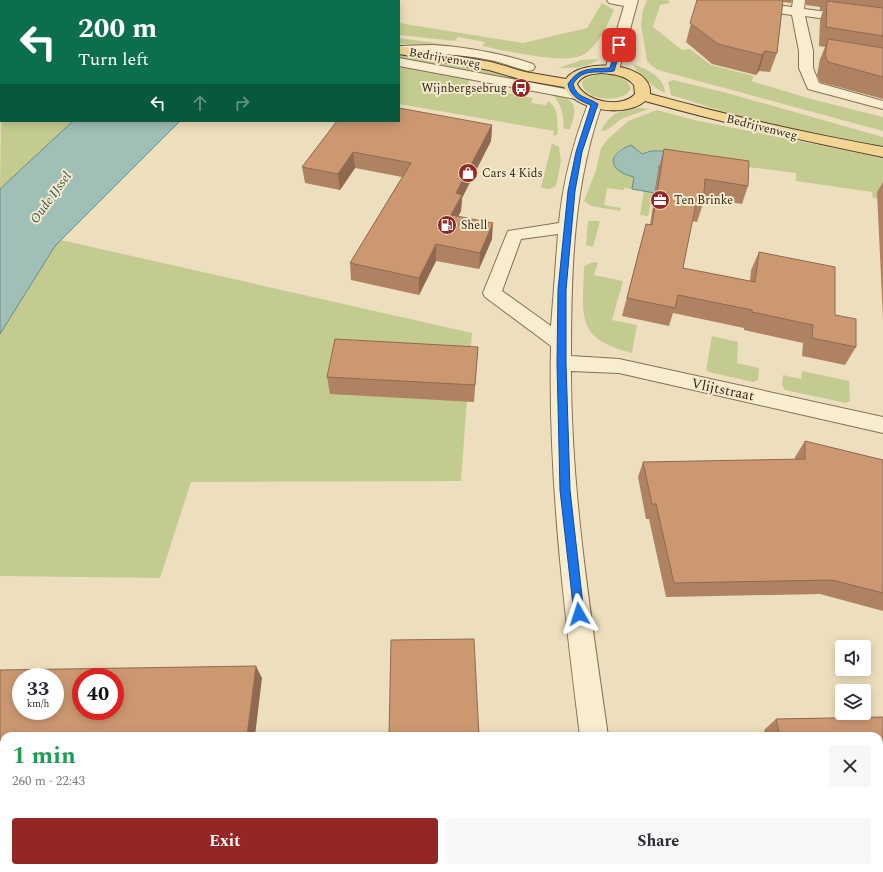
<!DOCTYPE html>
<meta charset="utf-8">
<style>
:root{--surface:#fff;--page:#f7f7f7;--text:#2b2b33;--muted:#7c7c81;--accent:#942626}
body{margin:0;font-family:Spectral,serif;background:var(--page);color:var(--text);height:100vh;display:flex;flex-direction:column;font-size:15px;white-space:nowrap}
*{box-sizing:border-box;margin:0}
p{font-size:13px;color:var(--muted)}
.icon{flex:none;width:22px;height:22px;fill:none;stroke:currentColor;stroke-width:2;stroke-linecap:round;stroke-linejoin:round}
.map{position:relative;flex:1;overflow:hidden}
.side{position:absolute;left:0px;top:732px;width:883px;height:140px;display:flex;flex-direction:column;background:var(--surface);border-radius:12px 12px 0 0;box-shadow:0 2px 10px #0003}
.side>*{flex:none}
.guide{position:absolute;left:0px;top:0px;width:400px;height:122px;box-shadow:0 2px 10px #0003;background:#0b6e4f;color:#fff;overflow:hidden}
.controls{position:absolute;left:835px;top:640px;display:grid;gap:8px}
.controls a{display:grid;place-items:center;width:36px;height:36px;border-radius:4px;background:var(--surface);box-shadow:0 2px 10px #0003;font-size:20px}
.speed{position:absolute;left:12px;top:668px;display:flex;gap:8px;font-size:20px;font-weight:700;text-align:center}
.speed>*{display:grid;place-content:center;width:52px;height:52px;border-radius:50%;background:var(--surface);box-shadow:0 2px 10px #0003;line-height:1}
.speed small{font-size:10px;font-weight:400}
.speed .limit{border:6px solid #d22;background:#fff;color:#111}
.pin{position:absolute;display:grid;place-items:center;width:34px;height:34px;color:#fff;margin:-17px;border-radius:8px;box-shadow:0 2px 6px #0006}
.me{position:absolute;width:44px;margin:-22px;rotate:354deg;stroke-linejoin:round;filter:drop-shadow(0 0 3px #0008)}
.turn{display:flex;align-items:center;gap:14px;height:84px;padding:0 12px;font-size:18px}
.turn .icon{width:52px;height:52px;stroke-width:2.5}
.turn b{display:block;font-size:28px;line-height:34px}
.lanes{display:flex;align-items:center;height:38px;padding:0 12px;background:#0003;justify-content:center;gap:20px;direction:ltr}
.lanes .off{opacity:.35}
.round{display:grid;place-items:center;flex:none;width:42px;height:42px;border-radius:4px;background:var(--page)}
.summary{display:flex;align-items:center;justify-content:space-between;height:68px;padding:0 12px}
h1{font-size:24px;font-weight:700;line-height:30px;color:#1e9e55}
.primary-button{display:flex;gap:8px;margin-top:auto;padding:8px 12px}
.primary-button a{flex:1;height:46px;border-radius:4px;background:var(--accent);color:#fff;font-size:16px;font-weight:700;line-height:46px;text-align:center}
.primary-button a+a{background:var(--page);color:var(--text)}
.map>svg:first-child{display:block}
</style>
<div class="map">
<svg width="883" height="872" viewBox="0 0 883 872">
<rect width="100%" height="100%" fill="#eddfbd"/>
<!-- green -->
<path fill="#c4cb91" d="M647,0H668L670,3L660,5L653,27L682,50L690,49L711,65L754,76L751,81L811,99L883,117V131L658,70L652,66L647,61L641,25L643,10Z
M602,3L614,10C607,26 600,42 586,53C569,67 504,50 482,46L485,42L458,37L455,41L399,35V23L523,43L587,28Z
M399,38L450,45L449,47L403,44L399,43Z
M399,54L492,71L537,81L544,84L543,86L399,60Z
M599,59C588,68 573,68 559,68L581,60Z
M399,64L472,77L467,85L533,98L531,103L546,105L548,101C559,107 557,122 558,132L557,135L553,136L554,131L399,104Z
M633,64C645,68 665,77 665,93C653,87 639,76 633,64Z
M597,74C609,74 626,74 631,88C625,105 582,101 582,82L585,79Z
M673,80L727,93L883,137V146L780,127L741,117L671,95L668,82Z
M552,93C576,99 578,106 570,129H564C563,112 562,106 552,93Z
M639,108L649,109L623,118L607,130L601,131C609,114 621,109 639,108Z
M657,110L694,120L883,158V199L873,198L872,192L796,181V173L642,154L622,148L614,156L624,174L635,177L632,189L624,188V190L607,188L604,205L621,208L620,211L591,206L584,201L596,170L601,148L607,140L628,121Z
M1,120V121H73L0,189Z
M552,143L559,147L561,161L556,186L549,189L541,188Z
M644,191L653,193L648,216L640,215Z
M588,221H600L593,247L586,245Z
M61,240L472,333L461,481L191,482L160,578L0,576V334L55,246Z
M593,262L598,263L594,275L623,281L612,320L637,325L632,353C574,339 583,315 584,266Z
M712,336L738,342L737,363L759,368L758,380L753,382L709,372L706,370Z
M802,371L849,381L850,401L846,403L785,390L782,385L783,375L801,379Z"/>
<!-- water -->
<path fill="#a0bfb6" stroke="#688c83" d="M190,0H351L190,1Z
M73,121H180L55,246L0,334V189Z
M631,145L642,154L651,151H666L660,168L658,166L659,168L655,193L632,189L634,177C609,171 605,155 631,145Z"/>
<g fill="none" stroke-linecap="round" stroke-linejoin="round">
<defs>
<path id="minor" d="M607,0H638L619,70L617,73L612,74L607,73L605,70L624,6L609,3Z
M703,0H737L792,7L793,0H805L804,9L883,19V27L805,16L813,51V68L819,83L883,101V109L808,89L799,68V51L792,15L709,4L705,3Z
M0,9H1V17H0Z
M432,45C467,47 500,53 533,64L535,67L533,70L528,71C517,68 506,64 495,61C464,54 431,53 399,54V46Z
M399,58L576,91L581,92L583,95L581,98L576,99L399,66Z
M595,100L600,101L602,104C573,186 571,271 571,356L619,359L883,417V433L619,373L571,371C571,493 591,615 608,736H580C564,607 548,477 551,346L485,297L483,293L508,231L559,223C563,181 573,143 588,104L590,101ZM558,234L552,314L551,326L502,291L521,239Z
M596,868H628V872H596Z"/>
<path id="major" d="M399,46L491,62L525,72L566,79C581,57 653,62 650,94C727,115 804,133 883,147V157C803,141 724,123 645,101C626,118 575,111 564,87L523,80L489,70L399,54ZM601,73C613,74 626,75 634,85L635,94C622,109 585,102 577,84C582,75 591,74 601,73Z"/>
</defs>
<!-- minor casing -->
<use href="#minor" stroke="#856f56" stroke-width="2"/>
<!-- major casing -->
<use href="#major" stroke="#523d2b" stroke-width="2"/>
<!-- minor -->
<use href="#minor" fill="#f9edcf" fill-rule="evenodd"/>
<!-- major -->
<use href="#major" fill="#f2d593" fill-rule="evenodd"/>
</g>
<!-- wall -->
<path fill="#af8362" d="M697,0H792L791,3L783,2L777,53L770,72L759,71L756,75L712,64L686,42Z
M806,0H883V99L820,82L817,75L820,59L825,47L819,46L820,20L823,10H820V7L806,5Z
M337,121L492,125L491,141L462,198L461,211L458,216L492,239L479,269L436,261L419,295L351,280L350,263L402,177L355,168L340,190L305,183L302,167Z
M664,149L748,186L742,204L703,198V204L697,222L692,221L683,268L750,281L751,270L759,252L835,315L856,347L845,365L802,356L803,343L744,330V328L673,313L669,326L622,316L646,224L650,225L659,167Z
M883,182V319L877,192Z
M478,347L474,402L330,394L327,377Z
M805,441L883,460V611L820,594L666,597L649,519H646L638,477L643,462L795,460V457Z
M883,717V788L879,789V736H766L764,730L776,719Z
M802,868H879L883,872H803Z"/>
<!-- shaded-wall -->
<path fill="#8f6a50" d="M765,51L759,71L756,75L762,55Z
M492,125L491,141L462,198L461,211L451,231V215L456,193Z
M353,152L355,168L340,190L338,174Z
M493,223L492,239L479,269L480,253Z
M436,244V261L419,295V278Z
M256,666L262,678L255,736H247Z"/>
<!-- building -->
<path fill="#cc9872" stroke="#8f6a50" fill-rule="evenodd" d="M697,0H783L777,53L765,51L762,55L718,44L690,23Z
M827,1L883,8V36L826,27Z
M828,39L883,48V77L828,62L825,55Z
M399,108L492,125L456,193L462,195L451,215L493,223L480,253L436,244L419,278L350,263L411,163L353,152L338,174L302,167L337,121H399Z
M664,149L749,161L748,186L705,179L703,204L696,203L683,268L755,282L759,252L835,267V315L856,319V347L812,338L813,325L752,312V310L678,295L675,308L627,298L646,224L652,225Z
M335,339L478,347L475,385L327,377Z
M805,441L883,460V593L832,580L674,583L656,504H652L643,462L805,459Z
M474,639L479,736H389L391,640Z
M256,666L247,736H4V868H485V872H0V670ZM21,677H55V711H21ZM81,677H115V711H81Z
M883,717V780H879V736H780L776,719Z
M879,819L883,831V872H820L818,868H879Z"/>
<!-- route -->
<path fill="#1a73e8" stroke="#114b97" d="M617,43L622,45L614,71C597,74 584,67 573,84C576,98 588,97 598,104L582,152L575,191L566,290V363L570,490L584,614L583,617L579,619L575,617L574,614L560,490L557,363L558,290L568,191L576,152L591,105C580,101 570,96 568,84C579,67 591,69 610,68Z"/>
<!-- icons -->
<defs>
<symbol id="bus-disc" viewBox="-11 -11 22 22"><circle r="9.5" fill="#942626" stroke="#f5e9cc"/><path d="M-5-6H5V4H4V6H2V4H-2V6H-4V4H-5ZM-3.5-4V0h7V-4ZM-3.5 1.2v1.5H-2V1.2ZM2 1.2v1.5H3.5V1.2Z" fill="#fff"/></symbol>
<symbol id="shop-disc" viewBox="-11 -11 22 22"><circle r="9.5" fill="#942626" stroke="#f5e9cc"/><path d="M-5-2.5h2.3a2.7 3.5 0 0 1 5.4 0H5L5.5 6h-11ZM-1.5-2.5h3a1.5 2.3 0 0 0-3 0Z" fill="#fff"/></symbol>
<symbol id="office-disc" viewBox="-11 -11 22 22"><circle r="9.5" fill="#942626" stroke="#f5e9cc"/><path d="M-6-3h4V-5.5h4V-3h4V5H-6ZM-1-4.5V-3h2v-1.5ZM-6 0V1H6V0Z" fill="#fff"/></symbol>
<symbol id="fuel-disc" viewBox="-11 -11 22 22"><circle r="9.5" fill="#942626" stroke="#f5e9cc"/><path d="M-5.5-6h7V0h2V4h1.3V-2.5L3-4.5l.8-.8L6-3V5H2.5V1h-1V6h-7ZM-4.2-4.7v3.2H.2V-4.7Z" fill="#fff"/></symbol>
</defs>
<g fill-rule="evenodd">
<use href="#bus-disc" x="510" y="77" width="22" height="22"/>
<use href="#shop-disc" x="457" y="162" width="22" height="22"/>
<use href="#office-disc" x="649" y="189" width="22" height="22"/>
<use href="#fuel-disc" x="436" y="214" width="22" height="22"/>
</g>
<g text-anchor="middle" stroke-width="4" stroke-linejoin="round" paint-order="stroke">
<!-- far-street labels -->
<g font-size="12" fill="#34271b" stroke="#f5e9cc">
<text transform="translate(445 58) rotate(10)" y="4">Bedrijvenweg</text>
<text transform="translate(762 127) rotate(14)" y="4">Bedrijvenweg</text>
</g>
<!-- far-poi labels -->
<g font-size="12" fill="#34271b" stroke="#f5e9cc" text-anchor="start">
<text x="507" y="92" text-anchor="end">Wijnbergsebrug</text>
<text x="482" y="177">Cars 4 Kids</text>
<text x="674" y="204">Ten Brinke</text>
<text x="461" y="229">Shell</text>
</g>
<!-- far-water labels -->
<g font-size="13" font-style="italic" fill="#2a5452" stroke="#f5e9cc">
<text transform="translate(50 197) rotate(-54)" y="5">Oude IJssel</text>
</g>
<!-- street labels -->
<g font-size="14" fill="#34271b" stroke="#f5e9cc">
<text transform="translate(723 389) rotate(12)" y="5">Vlijtstraat</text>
</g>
</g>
</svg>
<div class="controls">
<a><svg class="icon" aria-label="sound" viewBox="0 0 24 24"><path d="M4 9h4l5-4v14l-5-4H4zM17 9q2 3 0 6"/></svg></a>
<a><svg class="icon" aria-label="layers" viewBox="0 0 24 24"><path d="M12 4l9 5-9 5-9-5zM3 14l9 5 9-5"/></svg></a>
</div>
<div class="speed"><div>33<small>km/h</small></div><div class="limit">40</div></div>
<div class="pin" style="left:619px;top:45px;background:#d93025"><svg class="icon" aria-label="arrive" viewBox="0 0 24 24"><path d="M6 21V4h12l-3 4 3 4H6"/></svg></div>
<svg class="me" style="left:579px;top:614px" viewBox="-20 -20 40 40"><path d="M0-17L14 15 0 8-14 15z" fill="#1a73e8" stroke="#fff" stroke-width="4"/></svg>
<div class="guide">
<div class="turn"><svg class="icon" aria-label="left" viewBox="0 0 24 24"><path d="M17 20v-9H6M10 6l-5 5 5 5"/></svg><div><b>200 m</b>Turn left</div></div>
<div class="lanes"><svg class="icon" aria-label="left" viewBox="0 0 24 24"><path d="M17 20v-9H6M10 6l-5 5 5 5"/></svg><svg class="icon off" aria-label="ahead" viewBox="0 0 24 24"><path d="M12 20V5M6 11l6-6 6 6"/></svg><svg class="icon off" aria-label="right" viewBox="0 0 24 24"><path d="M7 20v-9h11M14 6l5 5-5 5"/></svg></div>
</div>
<section class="side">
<div class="summary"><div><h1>1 min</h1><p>260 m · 22:43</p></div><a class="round"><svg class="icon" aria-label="close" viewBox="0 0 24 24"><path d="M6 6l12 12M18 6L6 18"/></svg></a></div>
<div class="primary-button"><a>Exit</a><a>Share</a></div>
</section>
</div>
